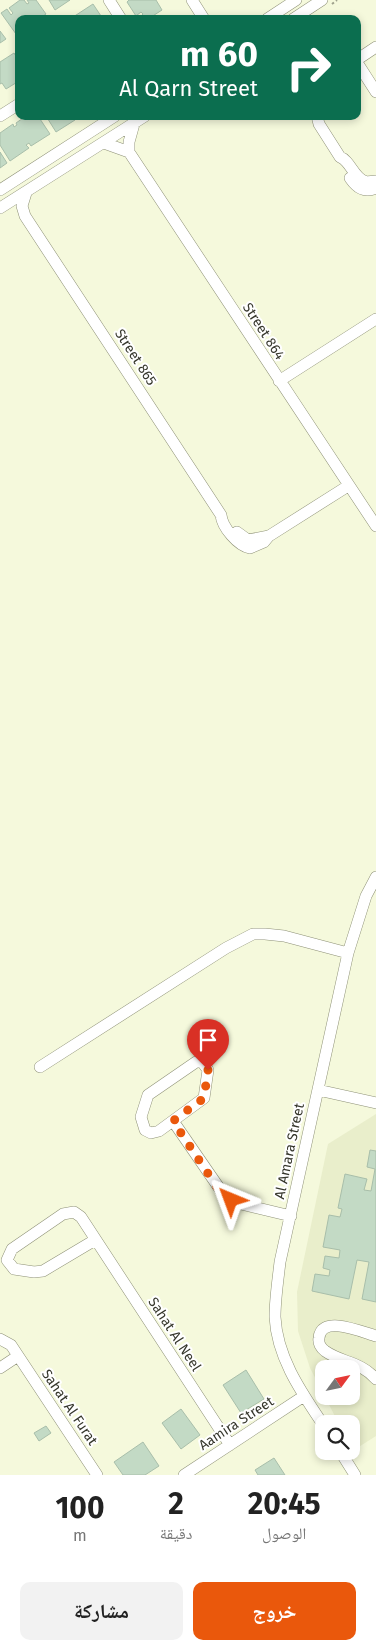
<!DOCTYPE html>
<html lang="ar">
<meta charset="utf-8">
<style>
:root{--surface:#fff;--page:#f2f2f2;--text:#222;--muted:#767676;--accent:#ea580c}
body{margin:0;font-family:"Fira Sans","Noto Naskh Arabic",sans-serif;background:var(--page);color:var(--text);direction:rtl;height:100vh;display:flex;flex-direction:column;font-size:19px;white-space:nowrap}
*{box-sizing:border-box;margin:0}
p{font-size:16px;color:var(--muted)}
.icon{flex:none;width:28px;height:28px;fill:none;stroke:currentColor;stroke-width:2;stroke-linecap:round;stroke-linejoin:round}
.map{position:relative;height:1475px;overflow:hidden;direction:ltr}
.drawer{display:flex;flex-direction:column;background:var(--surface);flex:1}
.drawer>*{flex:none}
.banner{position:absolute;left:15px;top:15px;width:346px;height:105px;border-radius:10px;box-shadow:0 2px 8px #0003;direction:rtl;background:#0b6e4f;color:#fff;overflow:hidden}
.needle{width:32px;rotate:57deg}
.buttons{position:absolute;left:315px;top:1360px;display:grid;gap:10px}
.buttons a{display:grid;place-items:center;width:45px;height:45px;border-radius:10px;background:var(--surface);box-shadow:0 2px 8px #0003;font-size:25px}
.pin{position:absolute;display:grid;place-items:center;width:42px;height:42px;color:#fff;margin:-51px -21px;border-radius:50% 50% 50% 0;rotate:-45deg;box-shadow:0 0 5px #0007}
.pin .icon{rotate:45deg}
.me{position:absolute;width:55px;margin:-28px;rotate:316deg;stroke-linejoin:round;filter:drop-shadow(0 0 4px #0008)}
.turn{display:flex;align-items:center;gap:18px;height:105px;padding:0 20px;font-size:22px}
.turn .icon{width:65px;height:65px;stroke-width:2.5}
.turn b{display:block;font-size:35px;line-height:42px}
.eta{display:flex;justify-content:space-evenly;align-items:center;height:85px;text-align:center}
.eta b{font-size:30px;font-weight:700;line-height:35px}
.button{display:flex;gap:10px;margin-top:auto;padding:10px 20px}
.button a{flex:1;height:58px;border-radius:10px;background:var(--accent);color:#fff;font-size:20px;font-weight:700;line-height:58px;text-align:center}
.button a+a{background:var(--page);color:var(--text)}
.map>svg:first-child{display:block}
</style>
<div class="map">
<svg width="376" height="1475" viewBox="0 0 376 1475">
<rect width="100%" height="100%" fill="#f5f9dc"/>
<!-- built -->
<path fill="#e9eecb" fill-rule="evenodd" d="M376,1114V1436L357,1448L351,1441V1424H339L310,1368L298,1331L297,1292L328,1144ZM324,1369H351V1396H324Z"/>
<!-- building -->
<path fill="#c3dac5" stroke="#a8beaa" d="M20,0H24L27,4L29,3L27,0H36L46,14L39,19H19V32L16,34L1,13L7,9L11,15L13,13L9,8Z
M49,0H70L55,10Z
M129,0H156L162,10L148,19H138L143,14L141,12L136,16L127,2Z
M93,4L103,19H70Z
M0,31L6,39L0,43Z
M14,53L19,61V73L16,74L19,81L6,89L2,83L0,84V62Z
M26,116H38L50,134L31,146L29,143L26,145L29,148L10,161L0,145V133L13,124L14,127L17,125L16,123Z
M46,116H73L75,120L56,132Z
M0,152L7,163L0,168Z
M370,1150L376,1151V1302L362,1299L369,1262L357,1260L349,1299L312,1291L315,1274L329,1276L330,1270L323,1268L325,1256L339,1258L340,1250L323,1247L329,1215L340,1217L342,1209L338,1208L345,1174L367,1179L364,1190L371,1191L375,1169L367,1167Z
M246,1370L264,1399L241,1413L223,1385Z
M181,1409L200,1435L181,1449L162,1423Z
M46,1426L51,1433L39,1441L34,1433Z
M143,1442L159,1466L145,1475H123L114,1462Z
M274,1458L285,1475H258L255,1470Z"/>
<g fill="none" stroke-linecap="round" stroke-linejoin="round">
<defs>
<path id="minor" d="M109,0L121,19
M192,0L204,19
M267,19L296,0
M293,19L322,0
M358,59L376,47
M358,64L376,92
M0,116L19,104
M317,116L319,124L340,157C351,161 353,178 366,182L376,181
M134,124L129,142V152L376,526
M104,143L129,152
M350,178C357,188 364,193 376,188
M0,190L115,116
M26,193L22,206L25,216L221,515C222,527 238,546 250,548L264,542L269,536
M0,208L145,116
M279,381L376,319
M237,532L248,540L269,536L348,486
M196,1062H202L208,1070L204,1098L159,1131L151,1133L145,1130L141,1117L148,1095Z
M40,1067L226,948L253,934H265L284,936L348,953
M318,1090L376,1103
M173,1121L224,1195L237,1203L291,1216
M95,1240L43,1271L34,1272L14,1269L7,1260L12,1249L63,1214L74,1212L81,1217L230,1445
M376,1336C362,1332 321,1314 319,1338C318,1343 321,1348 325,1351C342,1363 360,1361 376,1379
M0,1339L11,1345L97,1475
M0,1368L18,1356
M324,1426C302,1393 277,1358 275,1317C275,1299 278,1280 280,1262L348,953L366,896L376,877
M340,1451L355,1475
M184,1475L304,1396"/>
</defs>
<!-- minor casing -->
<use href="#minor" stroke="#8e9177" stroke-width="12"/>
<!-- path -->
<path stroke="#9ea18c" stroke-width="2" stroke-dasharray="2.5 2.5" stroke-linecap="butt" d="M332,4L337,0"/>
<!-- minor -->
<use href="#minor" stroke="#fff" stroke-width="11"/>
</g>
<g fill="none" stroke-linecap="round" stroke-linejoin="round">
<!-- route -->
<path stroke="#ea580c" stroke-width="9" stroke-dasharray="0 16.2" d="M208,1070L204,1098L173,1121L217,1187L231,1200"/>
</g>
<g text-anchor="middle" stroke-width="4" stroke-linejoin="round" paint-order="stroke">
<!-- street labels -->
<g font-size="14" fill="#36372c" stroke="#fff">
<text transform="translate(264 331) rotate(57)" y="5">Street 864</text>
<text transform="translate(136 357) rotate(57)" y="5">Street 865</text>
<text transform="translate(289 1151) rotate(-78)" y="5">Al Amara Street</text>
<text transform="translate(175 1334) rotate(57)" y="5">Sahat Al Neel</text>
<text transform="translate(70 1407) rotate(56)" y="5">Sahat Al Furat</text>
<text transform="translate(236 1423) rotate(-33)" y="5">Aamira Street</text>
</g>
</g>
</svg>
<div class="buttons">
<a><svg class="needle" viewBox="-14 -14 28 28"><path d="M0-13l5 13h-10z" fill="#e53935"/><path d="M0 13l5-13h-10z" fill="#767676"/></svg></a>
<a><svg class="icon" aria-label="search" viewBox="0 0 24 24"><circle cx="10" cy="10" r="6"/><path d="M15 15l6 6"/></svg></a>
</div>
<div class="pin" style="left:208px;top:1070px;background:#d93025"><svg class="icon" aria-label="arrive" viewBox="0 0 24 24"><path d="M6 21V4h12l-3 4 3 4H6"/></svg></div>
<svg class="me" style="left:231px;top:1200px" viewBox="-20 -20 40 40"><path d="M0-17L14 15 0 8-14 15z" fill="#ea580c" stroke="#fff" stroke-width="4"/></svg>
<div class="banner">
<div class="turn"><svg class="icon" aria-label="right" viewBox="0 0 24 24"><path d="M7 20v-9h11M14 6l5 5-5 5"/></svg><div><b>60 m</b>Al Qarn Street</div></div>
</div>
</div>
<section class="drawer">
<div class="eta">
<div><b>20:45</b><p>الوصول</p></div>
<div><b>2</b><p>دقيقة</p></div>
<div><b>100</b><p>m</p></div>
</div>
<div class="button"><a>خروج</a><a>مشاركة</a></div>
</section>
